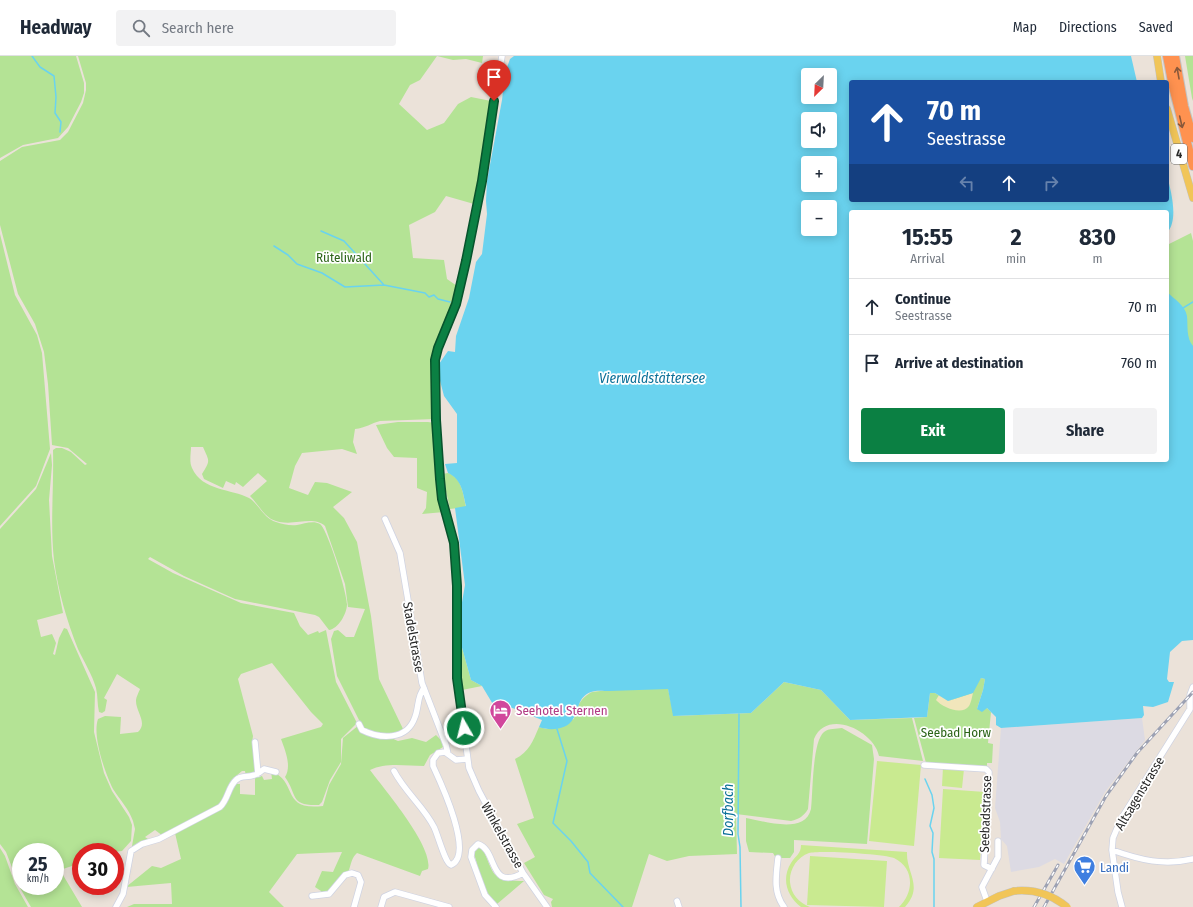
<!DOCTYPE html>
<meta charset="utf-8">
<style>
:root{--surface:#fff;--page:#f2f2f3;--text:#1f2937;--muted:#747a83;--line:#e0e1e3;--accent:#0b8043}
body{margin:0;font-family:"Fira Sans Condensed",sans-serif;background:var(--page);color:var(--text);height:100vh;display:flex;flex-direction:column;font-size:15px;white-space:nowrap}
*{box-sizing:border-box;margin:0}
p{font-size:13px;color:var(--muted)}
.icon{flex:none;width:22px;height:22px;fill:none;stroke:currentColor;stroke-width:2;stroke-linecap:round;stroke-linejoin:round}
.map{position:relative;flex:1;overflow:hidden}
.panel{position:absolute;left:849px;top:154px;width:320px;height:252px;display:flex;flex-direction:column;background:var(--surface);border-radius:4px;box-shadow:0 2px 10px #0003}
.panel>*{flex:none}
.hud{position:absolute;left:849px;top:24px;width:320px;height:122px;border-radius:4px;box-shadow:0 2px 10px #0003;background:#1a4fa0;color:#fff;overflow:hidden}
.needle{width:26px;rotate:204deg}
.controls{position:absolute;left:801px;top:12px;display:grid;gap:8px}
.controls a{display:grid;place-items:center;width:36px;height:36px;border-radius:4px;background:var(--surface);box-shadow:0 2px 10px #0003;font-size:20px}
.speed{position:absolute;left:12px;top:787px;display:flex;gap:8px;font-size:20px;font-weight:700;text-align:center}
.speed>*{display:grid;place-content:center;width:52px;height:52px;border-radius:50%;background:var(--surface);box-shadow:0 2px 10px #0003;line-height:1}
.speed small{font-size:10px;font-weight:400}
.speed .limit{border:6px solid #d22;background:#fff;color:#111}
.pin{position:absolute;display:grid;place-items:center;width:34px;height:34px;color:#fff;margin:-41px -17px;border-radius:50% 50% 50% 0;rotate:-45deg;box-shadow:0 0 4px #0007}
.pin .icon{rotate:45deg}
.me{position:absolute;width:44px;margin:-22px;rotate:352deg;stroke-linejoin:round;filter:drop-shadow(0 0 3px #0008)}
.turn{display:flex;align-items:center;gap:14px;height:84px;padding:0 12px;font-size:18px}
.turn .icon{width:52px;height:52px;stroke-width:2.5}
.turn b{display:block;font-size:28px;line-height:34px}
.lanes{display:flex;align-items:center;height:38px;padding:0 12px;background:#0003;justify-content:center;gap:20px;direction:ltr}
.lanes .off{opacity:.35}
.eta{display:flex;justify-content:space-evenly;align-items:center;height:68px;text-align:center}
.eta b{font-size:24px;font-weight:700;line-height:28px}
.cta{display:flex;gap:8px;margin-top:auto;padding:8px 12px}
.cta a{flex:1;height:46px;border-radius:4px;background:var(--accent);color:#fff;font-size:16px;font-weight:700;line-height:46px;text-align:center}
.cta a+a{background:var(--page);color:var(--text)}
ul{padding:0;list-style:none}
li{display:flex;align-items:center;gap:12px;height:56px;padding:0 12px;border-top:1px solid var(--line)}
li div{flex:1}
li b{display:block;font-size:15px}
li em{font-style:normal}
header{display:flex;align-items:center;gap:24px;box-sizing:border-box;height:56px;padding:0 20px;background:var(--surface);border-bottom:1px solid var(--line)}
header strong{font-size:19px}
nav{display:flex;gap:22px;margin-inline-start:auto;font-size:14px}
.search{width:280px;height:36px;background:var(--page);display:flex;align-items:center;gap:10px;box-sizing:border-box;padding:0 14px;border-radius:4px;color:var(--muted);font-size:15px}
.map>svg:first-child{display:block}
</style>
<header>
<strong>Headway</strong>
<div class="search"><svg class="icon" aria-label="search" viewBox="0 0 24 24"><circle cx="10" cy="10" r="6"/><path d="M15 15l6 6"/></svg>Search here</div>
<nav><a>Map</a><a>Directions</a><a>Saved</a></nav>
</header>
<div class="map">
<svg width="1193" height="851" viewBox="0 0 1193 851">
<rect width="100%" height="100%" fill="#ebe2d9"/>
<!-- industrial -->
<path fill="#dcdae3" d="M1142,662L1145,684L1105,736L1064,808L1055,803L1039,811L1011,816L1007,790L1001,783L1000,766L995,752L1001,672Z"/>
<!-- green -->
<path fill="#b4e395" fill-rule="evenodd" d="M0,0H76L84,27V37L81,46L68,71L58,82L23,89L0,102Z
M78,0H483L482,7L466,3L453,4L437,0L420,24L410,29L399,48L427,74L444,67L458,48L471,41L491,45L474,148L446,140L435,156L409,169L413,202L444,204L447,223L457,230L451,252L438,285L435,363L380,365C371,367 366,372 355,373L353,386L357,398L342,393L302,397L295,410L289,432L308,439L315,426L327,427L352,436L333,451L344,462L357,486L371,560L379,623L404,675L389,680L363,672L337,620L331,583L334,575L338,574L346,581H354L365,553L348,551L345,528L325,470C311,458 291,473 271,463C263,458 257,447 250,440L267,425L258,417L243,431L236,426L235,429L226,425L223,432L204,423L202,418C211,404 209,405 203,391H191C191,397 189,406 192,412C202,435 232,433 249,442C260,449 263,462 276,466C282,468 290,470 297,469C304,468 313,464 320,468C328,474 347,537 347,548C347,558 338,573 329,574L319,561L315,559L235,543L184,520L150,501L148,503L173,517L241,547L294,557L300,570L308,579L318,575L319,577L326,574L336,626L357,667L341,683V706L330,724L322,746L319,749C289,750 298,739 285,721C292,710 285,694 281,683L321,671L323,668L311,656L272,607L241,618L238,623L253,680L252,687L256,715L246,720L245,715H242L236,720L222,748L163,780L155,774L145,781L148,783L134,791L132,790L135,773L133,765C129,753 120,744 113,733C105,717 92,680 98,663L105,660L121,661L120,678L138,676C148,667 136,656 136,645C136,641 139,636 140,633L117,618L104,642L107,644L105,655L102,657L99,656C97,648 98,640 96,632C92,618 84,606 78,593C67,565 58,535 54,504C50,468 54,431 53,394L56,392H62L71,396L85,409L87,408L68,392L52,389L48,328L44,296L35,268L18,238L0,169V105L22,91L60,84L68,76L83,47L86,34V27Z
M1185,0H1193V45L1192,42Z
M1191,177L1193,185V398L1167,391V189Z
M0,178L15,239L37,279L42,297L50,393L36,430L0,470Z
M398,366H428L435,367L438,423L444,456L422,458L426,452L427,436L417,432V402L394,401L387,392L376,369Z
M51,397L52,409L49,444L52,500L63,557L37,564L41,581L52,578L56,587L53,598L55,599L59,582L64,572L67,573L95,636L94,676L104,717L112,735L129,761L132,769L131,785L122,795L114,796L107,790L100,796H81V807L60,814L82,851H31L20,832L6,796L0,788V473L36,433ZM21,796H55V830H21Z
M448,417C462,422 463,438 466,451L450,453L442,418Z
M461,588L471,624L482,630L462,634Z
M981,622L985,623L983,634L977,653L987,652L991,656L988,687L993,688L992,707H987V710L926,707L914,662L927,661L930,637H935L948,645L961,640Z
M784,626L821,634L850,664L912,662L923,705L879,700C874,675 827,652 814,683L808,753C804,760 799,763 791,765L736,758L737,798L689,800L667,805L649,798L632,851H552L551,846L553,843L544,839L524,807L535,801L517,768L534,762L515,703C529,696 533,685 539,671L547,673L574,663C576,652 580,643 590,637C595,633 657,633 668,633L674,660L751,657Z
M359,669L361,673L391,682L398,685L412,682L426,686L436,679L441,684L443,691L430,699L424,710C406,710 386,706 370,714C384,733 434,791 428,813L422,815L420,820L357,797C352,801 351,808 349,814C344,824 330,837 320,838L321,835L315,831L322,815L333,816L342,796L297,798L269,836L284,851H127L134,848H172L171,827L126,831L152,810L161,812L181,803L175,777L220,753L235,728H240V738L255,739V722L262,720L264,724L272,723L271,715C299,726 280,755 323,750L329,729L341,708L343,682Z
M842,672L872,689L874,703L867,788L794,784V796L790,802H776L773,797L749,796L746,785V762C764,765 805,779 811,753C813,737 812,686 824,676C829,672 836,673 842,672Z
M477,791L483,793C495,821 491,824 524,825L497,848C483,836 479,815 474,797Z
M0,792L5,800L15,828L28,851H0Z"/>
<!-- sand -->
<path fill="#f1e6bb" d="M973,637C972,641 971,647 969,650C962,660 942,651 936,644L939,639L948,645Z"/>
<!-- pitch -->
<path fill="#c9ea90" d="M877,705L921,709L914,790L869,785Z
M943,711L964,713L962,732L942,730Z
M943,733L985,736L980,804L939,802Z
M801,789L907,796C906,817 924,830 905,851H899C914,837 915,812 894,802C884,798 819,794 809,797C797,801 789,814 790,826C791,838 799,847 810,851H801C787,840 781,823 791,807C796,799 801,798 801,789Z
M810,800L887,805L884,851L807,849Z"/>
<!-- water -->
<path fill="#6ad3ef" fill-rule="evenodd" d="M514,0H1131L1137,26H851V144H1167V119C1171,136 1179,163 1167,177V156H851V404H1167V232V236C1174,243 1185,249 1187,260C1188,269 1186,282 1193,290V584L1182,585L1170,596L1167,623L1169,626H1174L1168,646L1153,651L1143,650L1144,659L1142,662L1001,672L996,669V661L987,652L982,656L977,653L983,634L985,623L981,622L973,637L948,645L935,637H930L927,661L850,664L821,634L784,626L751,657L673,660L668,633C649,634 629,634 609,635C604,635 596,634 591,636C577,641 579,655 573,663C567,674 550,675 539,671L542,664L505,649L497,661L490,657L494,650L482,630L471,624L461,588V552L465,529L455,452L466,450C463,438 462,423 448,417L445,408L457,407V358L444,340L438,317L439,308L448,295L455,296L456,280L469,242L476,206L482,198L487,158L486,145L487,125L502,44L505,17L510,3ZM808,19H830V41H808ZM808,63H830V85H808ZM808,107H830V129H808ZM808,151H830V173H808Z"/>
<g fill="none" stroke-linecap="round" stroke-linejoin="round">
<!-- stream -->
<path stroke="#6ad3ef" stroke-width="1.5" d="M32,0L40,11L54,20L56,41L55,57L61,66L60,76
M321,175L344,185L384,229
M274,190L288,199L297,208L322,217L345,231L384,229L425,237L429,241L434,239L438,243L450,246
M1183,252L1193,246
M739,658L738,778L740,791L741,851
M557,673L567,705L553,767L571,785L588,806L590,817L623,851
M925,723L932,739L934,752L930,770L933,777L932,796L934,803V851"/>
<defs>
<path id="minor" d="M502,0L482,125L466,206L456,248L438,292L435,304L436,364L443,443L454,487L457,530V622L469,712L479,735L523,817L547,851
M385,463L400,497L422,627L446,689L448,698
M359,668L362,674C380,683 407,685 415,661C419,651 417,640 424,632
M255,686L258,718
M924,709L986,713L989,716L984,809L992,813
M394,715C405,736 424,751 434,771C438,779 445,807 451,809C475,799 440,725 433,710V704L438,697L445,696L456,704L467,703
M1112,794C1140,804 1164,810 1193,803
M778,802C776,820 773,836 784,851
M312,840L329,838L345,819L352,817L358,819L361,826L354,851
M677,845L679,851
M987,845L982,831L998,801V785
M116,851L123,838L131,795L142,788L159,783L220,751C228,744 228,731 236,724C243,717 251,725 264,713L276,716
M381,851L384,841L395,836L449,851
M496,851L485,839L471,801L472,794L478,788C498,794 488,836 523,817
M1122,851L1118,836L1112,794L1113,782L1121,763L1190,653V639L1193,631"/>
<path id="major" d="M1157,0L1161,26
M1167,53L1193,142
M977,851L999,840L1014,835"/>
<path id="highway" d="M1167,0L1173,31L1193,110
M1175,0L1184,50L1193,82"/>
</defs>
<!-- minor casing -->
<use href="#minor" stroke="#cfd3e2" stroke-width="7"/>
<!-- major casing -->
<use href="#major" stroke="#c3c3c3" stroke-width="8"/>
<!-- highway casing -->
<use href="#highway" stroke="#c3c3c3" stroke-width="10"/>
<!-- minor -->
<use href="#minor" stroke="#fff" stroke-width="5.5"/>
<!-- major -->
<use href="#major" stroke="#f1c558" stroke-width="7"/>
<!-- highway -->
<use href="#highway" stroke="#ff9250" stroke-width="8"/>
<defs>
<path id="rail" d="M1034,851L1058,809
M1044,851L1106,740L1137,697L1193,636"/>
</defs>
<!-- rail casing -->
<use href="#rail" stroke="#9ca1b3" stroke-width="3"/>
<!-- rail -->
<use href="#rail" stroke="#fff" stroke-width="1.5" stroke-dasharray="4.5" stroke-linecap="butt"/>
<defs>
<path id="major-bridge" d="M1014,835C1034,833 1051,838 1067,851"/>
</defs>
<!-- major-bridge casing -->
<use href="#major-bridge" stroke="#c3c3c3" stroke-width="8" stroke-linecap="butt"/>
<!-- major-bridge -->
<use href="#major-bridge" stroke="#f1c558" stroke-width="7"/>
</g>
<!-- one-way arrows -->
<defs><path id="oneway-shaft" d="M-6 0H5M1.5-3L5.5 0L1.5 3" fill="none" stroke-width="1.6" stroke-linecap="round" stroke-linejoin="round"/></defs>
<g stroke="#89583a">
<use href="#oneway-shaft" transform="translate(1178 17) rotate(-100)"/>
<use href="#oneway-shaft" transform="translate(1181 66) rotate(77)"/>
</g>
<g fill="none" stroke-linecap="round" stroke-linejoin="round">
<defs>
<path id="route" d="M464,672L457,622V530L454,487L442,443L440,423L436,364L435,304L438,292L456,248L466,205L482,125L494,45"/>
</defs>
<!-- route casing -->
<use href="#route" stroke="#07532c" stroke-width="10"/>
<!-- route -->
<use href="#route" stroke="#0b8043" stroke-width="7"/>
</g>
<!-- icons -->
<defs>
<symbol id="hotel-pin" viewBox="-11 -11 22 30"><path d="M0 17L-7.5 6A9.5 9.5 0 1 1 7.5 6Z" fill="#d1479c" stroke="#fff"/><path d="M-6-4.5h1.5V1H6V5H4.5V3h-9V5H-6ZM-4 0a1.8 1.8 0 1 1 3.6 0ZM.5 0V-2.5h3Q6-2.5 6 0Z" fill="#fff"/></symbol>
<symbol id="supermarket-pin" viewBox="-11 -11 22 30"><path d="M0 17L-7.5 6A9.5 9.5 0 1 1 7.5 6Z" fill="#3f7fe0" stroke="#fff"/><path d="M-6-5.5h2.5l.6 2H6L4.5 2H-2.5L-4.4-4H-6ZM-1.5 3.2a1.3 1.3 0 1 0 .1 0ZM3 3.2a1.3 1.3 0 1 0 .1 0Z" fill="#fff"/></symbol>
</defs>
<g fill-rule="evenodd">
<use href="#hotel-pin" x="488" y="642" width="25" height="34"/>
<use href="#supermarket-pin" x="1072" y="798" width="25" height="34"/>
</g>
<g text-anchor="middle" stroke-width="3.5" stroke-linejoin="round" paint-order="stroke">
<!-- shield labels -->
<rect fill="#fff" stroke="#686868" stroke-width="1" x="1171" y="88" width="16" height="20" rx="3"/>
<g font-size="12" font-weight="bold" fill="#282828">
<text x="1179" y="102">4</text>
</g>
<!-- park labels -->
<g font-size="13" fill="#2d6519" stroke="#fff">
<text x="344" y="206">Rüteliwald</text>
<text x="956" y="681">Seebad Horw</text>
</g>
<!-- street labels -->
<g font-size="13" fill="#282828" stroke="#fff">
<text transform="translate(414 581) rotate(80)" y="5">Stadelstrasse</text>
<text transform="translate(1139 737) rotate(-59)" y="5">Altsagenstrasse</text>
<text transform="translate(985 758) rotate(-88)" y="5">Seebadstrasse</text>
<text transform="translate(503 779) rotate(61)" y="5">Winkelstrasse</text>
</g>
<!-- hotel labels -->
<g font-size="13" fill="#b23c85" stroke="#fff" text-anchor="start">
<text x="516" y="659">Seehotel Sternen</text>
</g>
<!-- shop labels -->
<g font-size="13" fill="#366cbe" stroke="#fff" text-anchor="start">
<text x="1100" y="816">Landi</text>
</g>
<!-- water labels -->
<g font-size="14" font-style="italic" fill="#0c7098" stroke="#fff">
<text x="652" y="327">Vierwaldstättersee</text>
<text transform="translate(728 754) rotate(-90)" y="5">Dorfbach</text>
</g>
</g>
</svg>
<div class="controls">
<a><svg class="needle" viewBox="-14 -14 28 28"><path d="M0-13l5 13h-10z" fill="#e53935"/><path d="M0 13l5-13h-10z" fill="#747a83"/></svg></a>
<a><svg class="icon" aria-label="sound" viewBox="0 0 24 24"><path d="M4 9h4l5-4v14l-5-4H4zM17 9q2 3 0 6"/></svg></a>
<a>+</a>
<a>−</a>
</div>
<div class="speed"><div>25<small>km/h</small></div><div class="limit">30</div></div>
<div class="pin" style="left:494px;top:45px;background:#d93025"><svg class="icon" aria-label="arrive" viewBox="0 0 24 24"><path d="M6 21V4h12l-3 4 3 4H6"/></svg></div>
<svg class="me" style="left:464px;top:672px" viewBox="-20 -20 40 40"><circle r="17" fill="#0b8043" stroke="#fff" stroke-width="3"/><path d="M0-11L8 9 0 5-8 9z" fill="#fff"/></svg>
<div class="hud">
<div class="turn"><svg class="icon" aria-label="ahead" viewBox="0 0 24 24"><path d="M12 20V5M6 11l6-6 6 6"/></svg><div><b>70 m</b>Seestrasse</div></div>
<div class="lanes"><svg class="icon off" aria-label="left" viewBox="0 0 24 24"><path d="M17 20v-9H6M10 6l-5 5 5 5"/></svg><svg class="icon" aria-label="ahead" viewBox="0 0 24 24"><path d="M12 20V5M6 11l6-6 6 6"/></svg><svg class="icon off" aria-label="right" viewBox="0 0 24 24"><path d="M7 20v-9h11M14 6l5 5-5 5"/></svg></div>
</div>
<section class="panel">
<div class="eta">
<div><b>15:55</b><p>Arrival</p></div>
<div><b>2</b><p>min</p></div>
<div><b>830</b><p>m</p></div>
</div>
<ul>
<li><svg class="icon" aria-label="ahead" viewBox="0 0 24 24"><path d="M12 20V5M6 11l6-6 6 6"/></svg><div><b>Continue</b><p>Seestrasse</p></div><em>70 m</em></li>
<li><svg class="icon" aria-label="arrive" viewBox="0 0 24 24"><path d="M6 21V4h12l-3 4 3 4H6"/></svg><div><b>Arrive at destination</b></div><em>760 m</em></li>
</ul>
<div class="cta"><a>Exit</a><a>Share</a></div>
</section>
</div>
